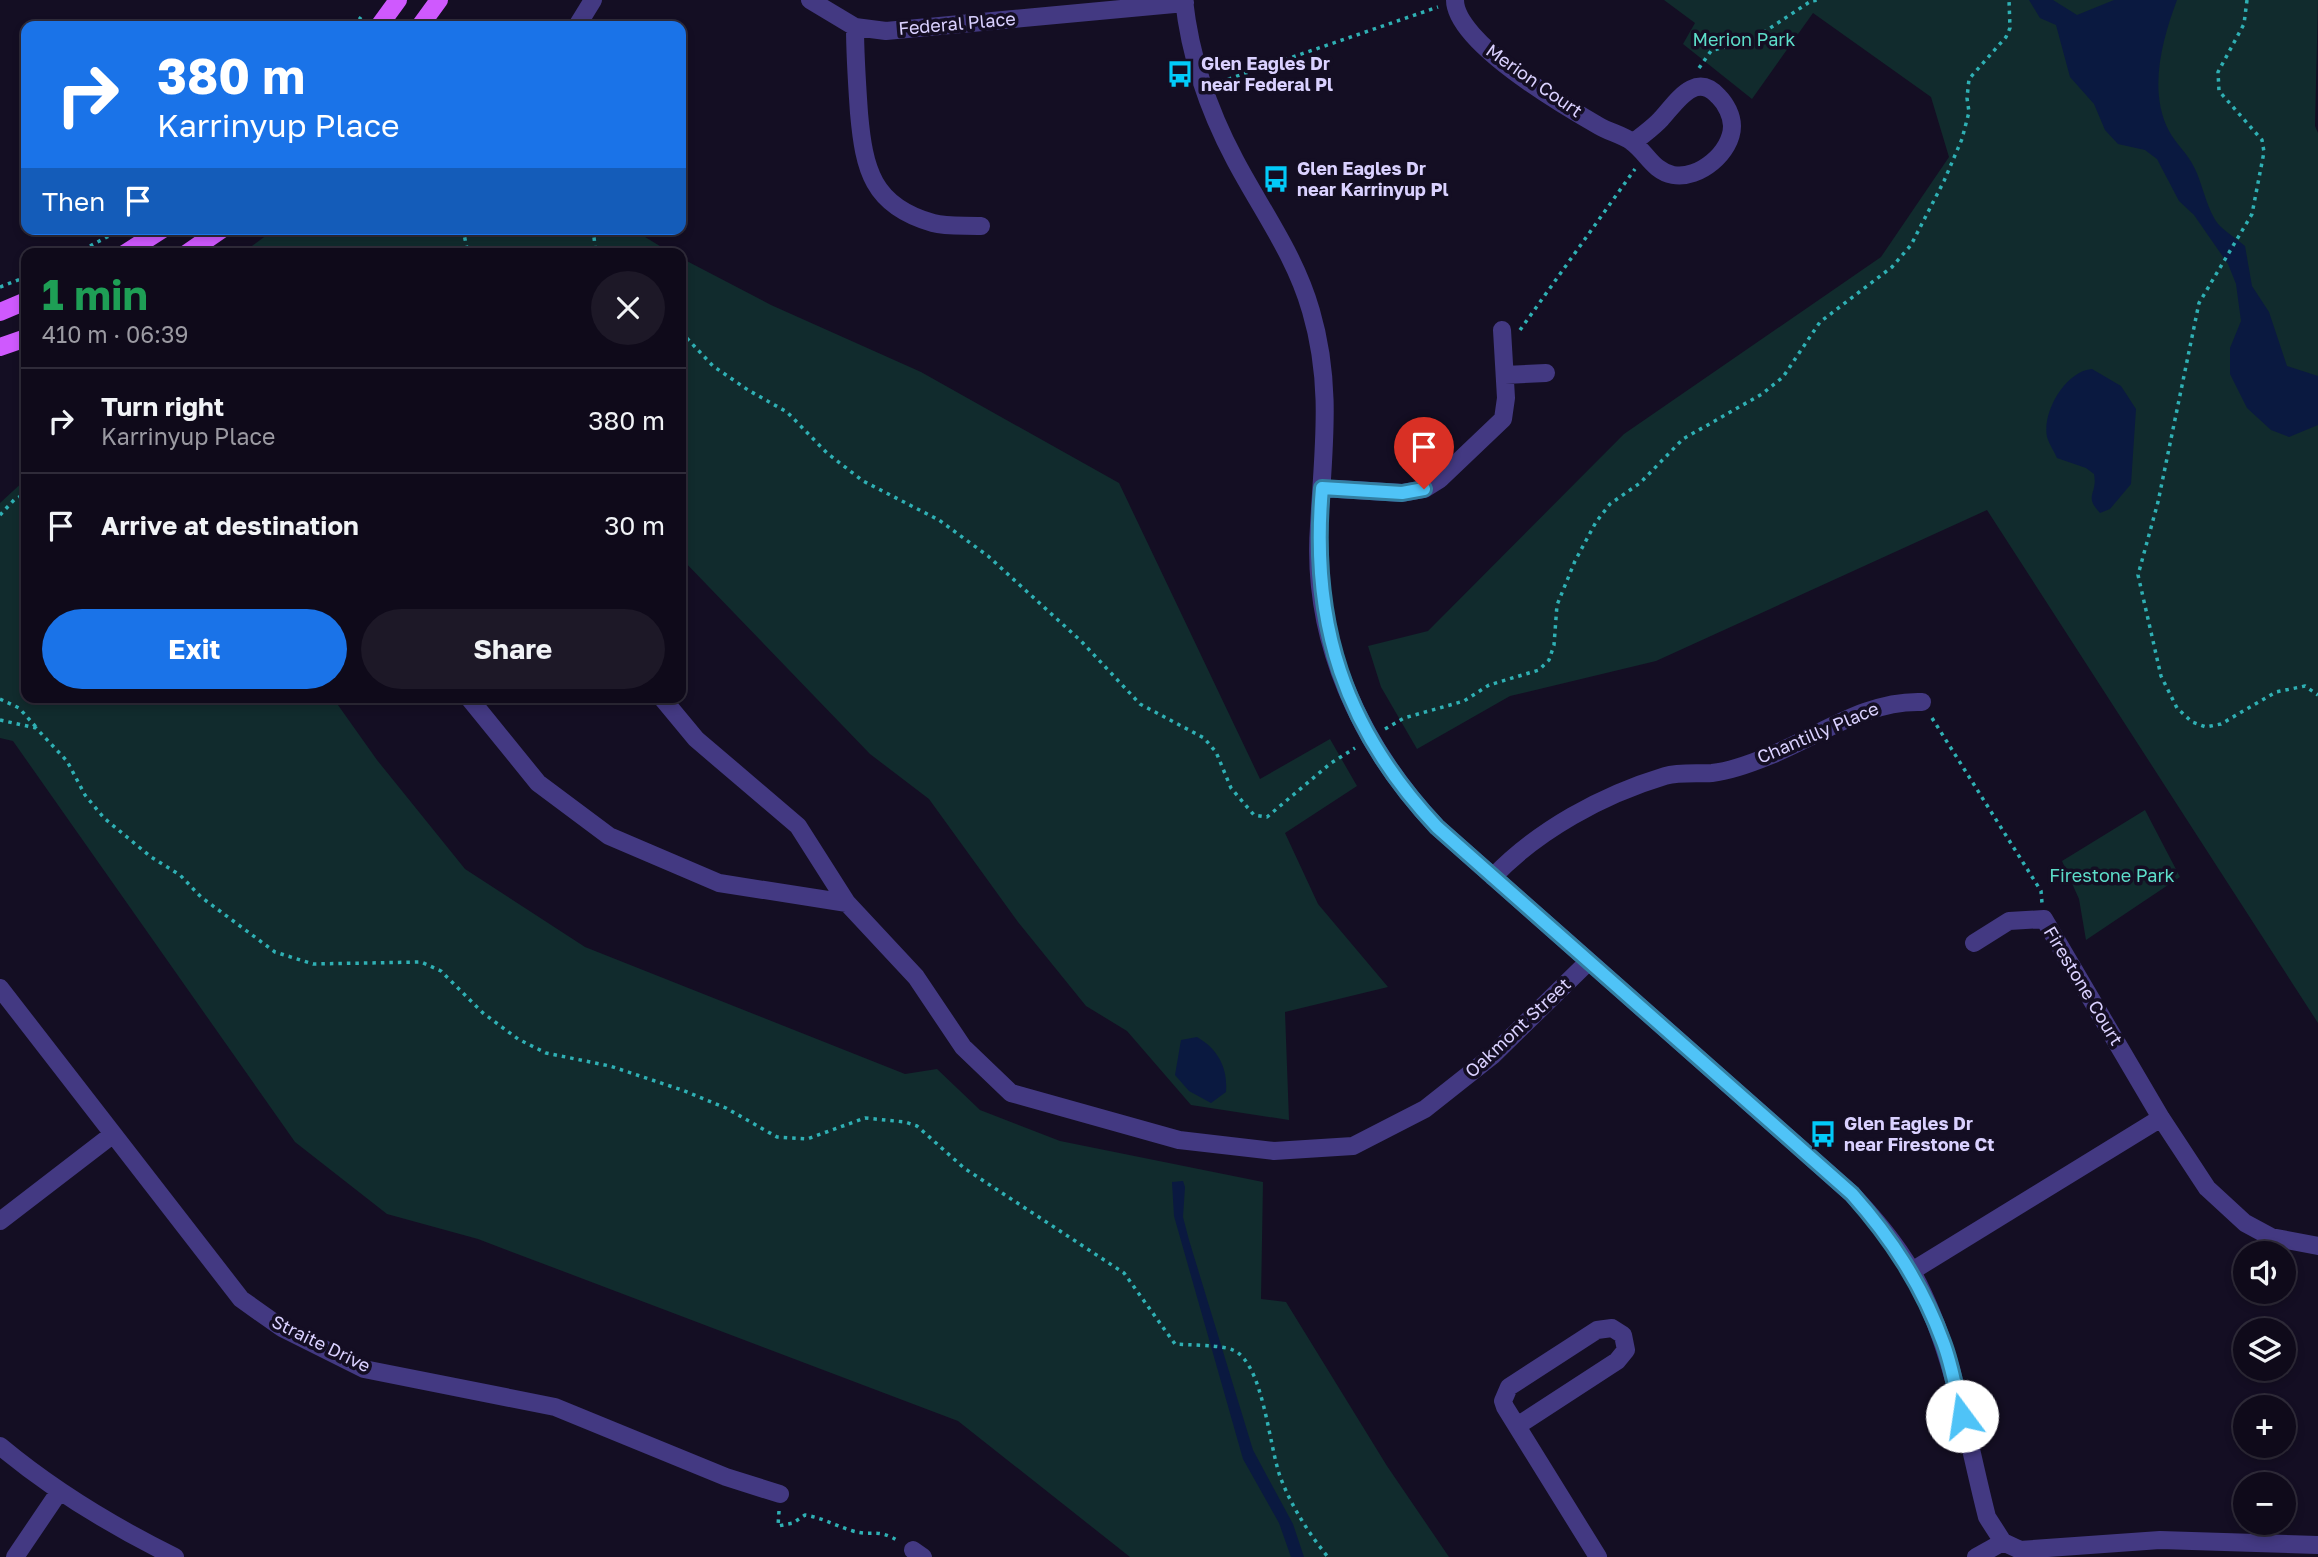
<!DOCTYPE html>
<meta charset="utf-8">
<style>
:root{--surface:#0f0a1a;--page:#1d1827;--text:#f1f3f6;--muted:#9b9aa2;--line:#2f2b39;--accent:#1a73e8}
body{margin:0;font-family:"Golos Text",sans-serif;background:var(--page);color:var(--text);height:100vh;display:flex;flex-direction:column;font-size:26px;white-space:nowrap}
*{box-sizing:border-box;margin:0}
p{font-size:23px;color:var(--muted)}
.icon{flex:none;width:38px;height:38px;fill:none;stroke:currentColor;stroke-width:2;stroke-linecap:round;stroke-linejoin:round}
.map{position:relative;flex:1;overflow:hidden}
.details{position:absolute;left:21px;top:248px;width:665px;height:455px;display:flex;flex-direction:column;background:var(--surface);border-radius:14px;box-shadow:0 4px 10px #0003,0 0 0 2px var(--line)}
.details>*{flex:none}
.banner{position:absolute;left:21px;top:21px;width:665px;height:214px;border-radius:14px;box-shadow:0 4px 10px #0003,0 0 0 2px var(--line);background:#1a73e8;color:#fff;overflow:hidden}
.controls{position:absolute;left:2233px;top:1241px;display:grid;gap:14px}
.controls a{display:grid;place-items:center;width:63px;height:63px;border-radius:50%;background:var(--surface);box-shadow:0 4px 10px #0003,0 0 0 2px var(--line);font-size:35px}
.pin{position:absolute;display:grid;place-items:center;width:60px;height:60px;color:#fff;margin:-72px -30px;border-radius:50% 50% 50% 0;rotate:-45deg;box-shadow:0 0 7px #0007}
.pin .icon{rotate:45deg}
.me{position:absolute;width:77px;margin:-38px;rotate:346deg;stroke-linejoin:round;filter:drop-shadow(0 0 5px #0008)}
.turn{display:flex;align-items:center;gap:24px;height:147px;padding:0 21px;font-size:32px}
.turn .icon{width:91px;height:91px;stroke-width:2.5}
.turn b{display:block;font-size:49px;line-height:60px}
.then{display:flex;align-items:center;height:66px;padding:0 21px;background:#0003;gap:14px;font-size:26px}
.round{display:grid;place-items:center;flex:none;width:74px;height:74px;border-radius:37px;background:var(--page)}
.headline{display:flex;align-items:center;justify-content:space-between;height:119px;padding:0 21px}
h1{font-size:42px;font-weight:700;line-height:52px;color:#1e9e55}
.action{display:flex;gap:14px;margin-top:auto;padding:14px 21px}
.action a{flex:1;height:80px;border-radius:42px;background:var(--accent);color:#fff;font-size:28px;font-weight:700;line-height:80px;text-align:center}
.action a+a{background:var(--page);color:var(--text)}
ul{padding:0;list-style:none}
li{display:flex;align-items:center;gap:21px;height:105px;padding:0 21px;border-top:2px solid var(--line)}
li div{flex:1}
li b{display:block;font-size:26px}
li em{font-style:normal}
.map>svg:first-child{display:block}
</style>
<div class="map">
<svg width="2318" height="1557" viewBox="0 0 2318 1557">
<rect width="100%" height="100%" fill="#140e23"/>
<!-- green -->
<path fill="#112b2d" d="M1664,0H2318L2315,126L2318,133V1023L1987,510L1656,661L1510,696L1417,749L1381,687L1368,646L1428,631L1624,434L1881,257L1949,157L1931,97L1813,13L1752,99L1683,44L1695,23Z
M275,229H632L673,254H241Z
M681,258L771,305L921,372L1119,483L1260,779L1330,739L1357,786L1285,833L1318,904L1388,987L1285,1012L1289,1120L1191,1105L1127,1031L1086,1006L1018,922L929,799L870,754L681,558Z
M26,479V698H333L377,760L465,869L585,947L905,1074L937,1069L980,1110L1060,1141L1263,1182L1261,1299L1286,1302L1387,1466L1449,1557H1130L958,1421L478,1239L387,1214L295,1142L13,741L0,738V503Z
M2145,810L2180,877L2086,940L2079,899L2062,861Z"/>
<!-- water -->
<path fill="#0a1940" d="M2029,0H2053L2077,15L2114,0H2177C2162,40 2148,91 2169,131C2176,144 2188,154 2194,167C2203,184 2207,212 2220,226C2227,233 2237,239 2245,246L2252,286L2269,312L2287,366L2318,376V425L2289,437L2271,430L2247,408L2230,374V348L2241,321L2236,284L2228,264L2194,215L2179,201L2157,159L2145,150L2118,144L2105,130L2094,104L2070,77L2056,25L2040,18Z
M2092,369L2121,386L2136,409L2131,484L2110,509L2100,513C2083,495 2098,495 2094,474L2086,468L2057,458C2054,451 2049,444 2047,437C2042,411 2066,371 2092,369Z
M1197,1037C1218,1049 1228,1068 1226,1092L1211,1103L1189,1091L1175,1075L1181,1040Z
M1183,1181L1185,1187L1183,1217L1189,1240L1253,1450L1293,1524L1304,1557H1291L1279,1523L1243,1459L1174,1216L1172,1182Z"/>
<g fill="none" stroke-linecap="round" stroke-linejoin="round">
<!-- path -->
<path stroke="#2fb0b4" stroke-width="3.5" stroke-dasharray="3.5 5" stroke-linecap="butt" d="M2247,0L2244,24L2218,72L2219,91L2262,140L2264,152L2252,214L2199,303L2158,502L2138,575L2161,676L2177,708L2192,722L2206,727L2221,724L2276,692L2305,686L2318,695
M354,26L361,17
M1699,68L1711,51L1755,38L1811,1L1818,0
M1220,82L1438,7
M463,229L468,254
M593,229L596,254
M75,254L122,229
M0,287L26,277
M1520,330L1635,169
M681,332L713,366L748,390L787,412L827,453L863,481L939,520L988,556L1081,641L1140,704L1204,738L1216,752L1231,788L1254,815L1267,817L1331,763L1355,748
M0,515L14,500L26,493
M0,699L19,708L36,727
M1932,718L2041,891L2042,903
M0,720L36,728L67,761L85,795L104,818L151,857L180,875L201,897L275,952L313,964L421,962L441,971L483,1013L518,1039L546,1053L610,1066L682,1090L726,1108L777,1137L807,1139L865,1118L905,1122L917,1126L964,1168L1124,1273L1175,1344C1188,1345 1222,1345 1233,1350C1264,1363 1269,1449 1281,1479C1292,1507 1309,1534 1328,1557
M1385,729L1404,718L1464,701L1489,685L1539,670L1549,660L1554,645L1557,605L1575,561L1596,522L1610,504L1640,483L1683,439L1762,394L1783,377L1820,322L1892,267L1911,245L1944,181L1962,139L1969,112L1967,98L1969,79L2006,37L2010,28L2009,0
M779,1511L778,1526L793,1523L805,1515C823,1518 836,1526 853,1531C873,1537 876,1527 900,1542"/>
<!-- minor -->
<path stroke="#433982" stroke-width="18" d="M810,0L855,27L886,31L1185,3
M1184,0C1190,56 1209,111 1235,160C1262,211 1295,255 1311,311C1333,386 1323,450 1319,526C1311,640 1360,745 1437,827L1852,1194C1874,1218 1895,1242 1911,1270C1953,1345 1966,1435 1987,1517L2003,1542L2020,1550L2160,1540L2318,1545
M1455,0C1455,42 1564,106 1599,126C1609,132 1623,135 1632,142C1647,153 1653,171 1673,175C1699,180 1732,152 1732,126C1732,116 1726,104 1719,97C1695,70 1676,103 1661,119C1653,128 1642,135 1633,143
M577,26L593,0
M855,27C855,56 857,84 859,113C864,169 872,206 933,223C947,227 966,225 981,226
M1505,375L1546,373
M1322,488L1402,493L1424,489L1440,479L1503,419L1506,398L1502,330
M469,698L538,783L609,836L719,883L847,903L798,826L696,739L662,698
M1493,877C1538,830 1602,795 1665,776C1679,772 1697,774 1712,773C1730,771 1752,763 1769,756C1819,736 1866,700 1922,702
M847,903L916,977L963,1047L1011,1093L1179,1140L1274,1151L1353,1146L1425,1109L1492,1056L1588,962
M1974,943L2009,921L2044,919L2161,1118L2207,1188L2245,1223L2271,1237L2318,1246
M0,988L241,1299L282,1328L364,1369L555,1407L726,1477L780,1494
M0,1221L112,1135
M1912,1271L2161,1118
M1517,1426L1617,1361L1626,1350L1623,1335L1612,1328L1597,1330L1509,1387L1503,1401L1505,1407L1598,1557
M0,1446C54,1491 112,1526 175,1557
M913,1550L923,1557
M15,1557L59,1492
M1976,1557L2003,1542"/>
<!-- major -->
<path stroke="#cf59fe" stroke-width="18" d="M379,26L398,0
M420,26L439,0
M124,254L163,229
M186,254L222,229
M0,312L26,301
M0,347L26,338"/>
</g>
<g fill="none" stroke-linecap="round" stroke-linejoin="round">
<defs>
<path id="route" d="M1424,489L1402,493L1322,488C1310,623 1344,728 1437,827L1852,1194C1892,1239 1922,1285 1943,1342C1952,1365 1956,1392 1962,1416"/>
</defs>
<!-- route casing -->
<use href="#route" stroke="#337fa1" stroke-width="18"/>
<!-- route -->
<use href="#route" stroke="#4fc3f7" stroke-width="12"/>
</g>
<!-- icons -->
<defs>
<symbol id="bus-bare" viewBox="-9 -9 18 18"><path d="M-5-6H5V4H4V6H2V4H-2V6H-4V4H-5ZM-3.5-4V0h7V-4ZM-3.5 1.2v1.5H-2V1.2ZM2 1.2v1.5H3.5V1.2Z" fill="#02caf9" stroke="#140e23" stroke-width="2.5" paint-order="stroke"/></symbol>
</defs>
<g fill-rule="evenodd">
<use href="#bus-bare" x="1161" y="55" width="38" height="38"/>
<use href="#bus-bare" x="1257" y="160" width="38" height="38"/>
<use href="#bus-bare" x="1804" y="1115" width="38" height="38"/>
</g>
<g text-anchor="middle" stroke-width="7" stroke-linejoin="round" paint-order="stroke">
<!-- street labels -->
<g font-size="18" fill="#dad1ff" stroke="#140e23">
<text transform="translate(957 24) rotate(-5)" y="6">Federal Place</text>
<text transform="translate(1534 81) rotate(35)" y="6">Merion Court</text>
<text transform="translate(1818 733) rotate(-23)" y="6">Chantilly Place</text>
<text transform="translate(2083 986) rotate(59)" y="6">Firestone Court</text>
<text transform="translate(1518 1028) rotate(-43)" y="6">Oakmont Street</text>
<text transform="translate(321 1344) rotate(26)" y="6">Straite Drive</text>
</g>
<!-- park labels -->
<g font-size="18" fill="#5ddeca" stroke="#140e23">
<text x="1744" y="46">Merion Park</text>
<text x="2112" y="882">Firestone Park</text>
</g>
<!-- poi labels -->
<g font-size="18" font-weight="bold" fill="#dad1ff" stroke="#140e23" text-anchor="start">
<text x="1201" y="70">Glen Eagles Dr<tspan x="1201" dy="21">near Federal Pl</tspan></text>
<text x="1297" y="175">Glen Eagles Dr<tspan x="1297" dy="21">near Karrinyup Pl</tspan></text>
<text x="1844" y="1130">Glen Eagles Dr<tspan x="1844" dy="21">near Firestone Ct</tspan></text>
</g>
</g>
</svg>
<div class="controls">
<a><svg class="icon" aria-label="sound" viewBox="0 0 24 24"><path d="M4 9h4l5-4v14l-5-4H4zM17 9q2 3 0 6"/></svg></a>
<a><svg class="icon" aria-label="layers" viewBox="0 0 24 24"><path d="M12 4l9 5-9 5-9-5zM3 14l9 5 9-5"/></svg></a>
<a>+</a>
<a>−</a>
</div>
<div class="pin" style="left:1424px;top:489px;background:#d93025"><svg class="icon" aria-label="arrive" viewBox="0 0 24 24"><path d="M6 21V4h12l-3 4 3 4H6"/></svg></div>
<svg class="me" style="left:1962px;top:1416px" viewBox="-20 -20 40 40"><circle r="19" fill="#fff"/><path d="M0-13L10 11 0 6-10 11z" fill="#4fc3f7"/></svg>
<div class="banner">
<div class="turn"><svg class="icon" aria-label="right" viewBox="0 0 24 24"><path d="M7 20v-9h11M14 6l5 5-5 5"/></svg><div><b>380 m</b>Karrinyup Place</div></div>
<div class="then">Then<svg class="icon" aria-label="arrive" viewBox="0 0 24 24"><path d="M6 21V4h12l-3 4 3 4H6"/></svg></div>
</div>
<section class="details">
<div class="headline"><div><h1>1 min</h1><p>410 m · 06:39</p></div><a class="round"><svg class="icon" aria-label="close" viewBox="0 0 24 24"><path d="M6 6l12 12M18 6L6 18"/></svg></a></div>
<ul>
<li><svg class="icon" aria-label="right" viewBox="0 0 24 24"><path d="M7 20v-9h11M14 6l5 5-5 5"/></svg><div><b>Turn right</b><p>Karrinyup Place</p></div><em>380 m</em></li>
<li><svg class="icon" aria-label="arrive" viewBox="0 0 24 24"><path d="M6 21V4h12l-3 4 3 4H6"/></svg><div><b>Arrive at destination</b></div><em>30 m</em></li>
</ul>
<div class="action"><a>Exit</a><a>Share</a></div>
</section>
</div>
